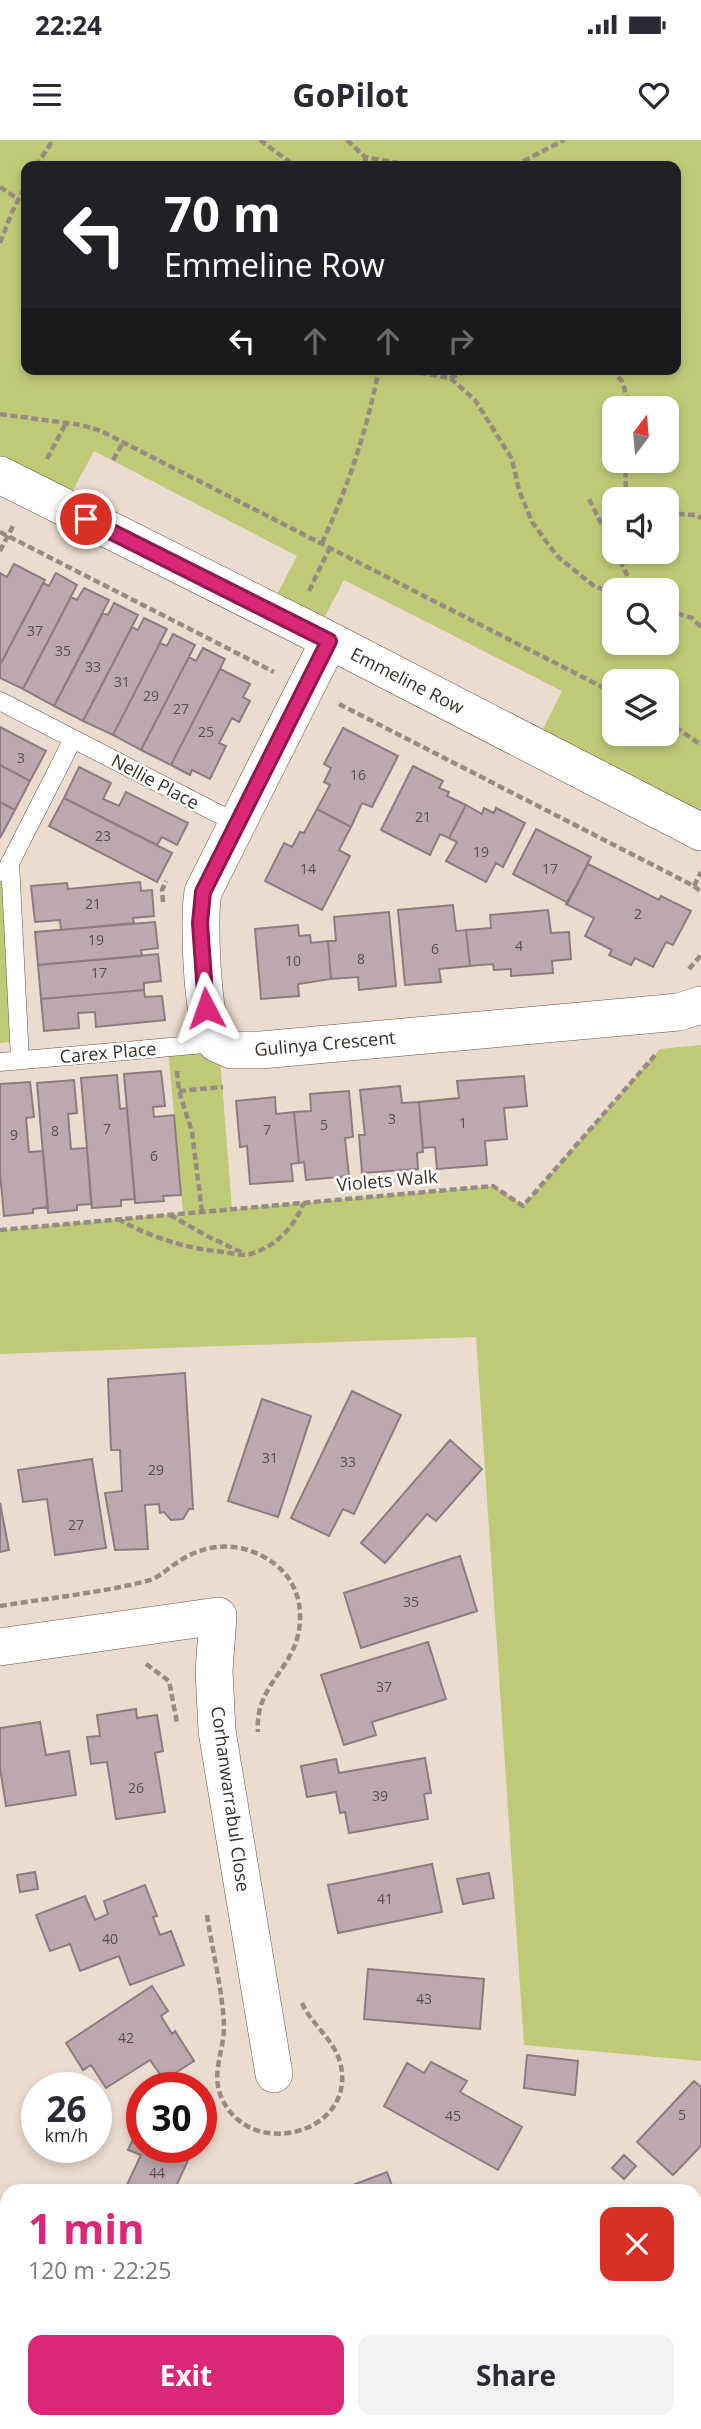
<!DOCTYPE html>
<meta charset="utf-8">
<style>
:root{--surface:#fff;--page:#f2f2f3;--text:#2b2b33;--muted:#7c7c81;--accent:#db2777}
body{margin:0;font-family:"Open Sans",sans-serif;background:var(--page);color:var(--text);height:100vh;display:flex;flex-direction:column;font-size:26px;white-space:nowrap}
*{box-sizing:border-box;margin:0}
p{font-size:23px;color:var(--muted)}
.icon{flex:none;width:38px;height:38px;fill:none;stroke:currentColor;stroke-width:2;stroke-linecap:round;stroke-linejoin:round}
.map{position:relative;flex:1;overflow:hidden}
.sheet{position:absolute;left:0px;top:2044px;width:702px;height:245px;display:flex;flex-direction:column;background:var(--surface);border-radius:21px 21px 0 0;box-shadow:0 4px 10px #0003}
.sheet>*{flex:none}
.top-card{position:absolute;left:21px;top:21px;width:660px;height:214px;border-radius:14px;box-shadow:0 4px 10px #0003;background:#202124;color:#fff;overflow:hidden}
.needle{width:46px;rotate:16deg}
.tools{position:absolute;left:602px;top:256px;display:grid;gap:14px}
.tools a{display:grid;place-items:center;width:77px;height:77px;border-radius:14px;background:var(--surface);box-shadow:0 4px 10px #0003;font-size:35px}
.speed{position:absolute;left:21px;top:1932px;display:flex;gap:14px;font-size:35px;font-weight:700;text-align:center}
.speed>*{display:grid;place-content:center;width:91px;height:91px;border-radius:50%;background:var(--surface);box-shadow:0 4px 10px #0003;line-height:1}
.speed small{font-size:18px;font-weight:400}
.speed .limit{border:10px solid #d22;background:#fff;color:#111}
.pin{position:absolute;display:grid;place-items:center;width:60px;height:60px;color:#fff;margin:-30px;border:4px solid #fff;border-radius:50%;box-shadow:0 2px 7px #0007}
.me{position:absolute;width:77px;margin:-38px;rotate:356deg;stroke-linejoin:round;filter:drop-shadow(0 0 5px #0008)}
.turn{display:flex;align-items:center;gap:24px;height:147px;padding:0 28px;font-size:32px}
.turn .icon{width:91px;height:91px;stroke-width:2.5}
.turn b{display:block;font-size:49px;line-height:60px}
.lanes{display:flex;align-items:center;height:66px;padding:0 28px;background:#0003;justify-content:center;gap:35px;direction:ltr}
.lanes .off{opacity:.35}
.round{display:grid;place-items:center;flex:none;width:74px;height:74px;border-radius:14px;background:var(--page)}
.overview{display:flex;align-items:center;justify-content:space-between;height:119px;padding:0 28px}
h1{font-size:42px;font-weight:700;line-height:52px;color:var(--accent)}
.action{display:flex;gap:14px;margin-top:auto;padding:14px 28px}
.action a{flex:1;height:80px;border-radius:14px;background:var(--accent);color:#fff;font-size:28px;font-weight:700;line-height:80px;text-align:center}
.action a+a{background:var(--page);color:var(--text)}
.status{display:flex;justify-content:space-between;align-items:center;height:49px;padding:0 35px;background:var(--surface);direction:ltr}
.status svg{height:19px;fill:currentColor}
header{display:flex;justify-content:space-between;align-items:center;height:91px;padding:0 28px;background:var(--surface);font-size:32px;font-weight:700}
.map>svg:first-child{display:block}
</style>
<div class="status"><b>22:24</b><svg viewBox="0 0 49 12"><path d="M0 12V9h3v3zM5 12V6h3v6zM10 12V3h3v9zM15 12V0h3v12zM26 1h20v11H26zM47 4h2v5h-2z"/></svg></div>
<header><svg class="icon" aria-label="menu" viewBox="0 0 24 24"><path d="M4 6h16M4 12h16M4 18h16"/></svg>GoPilot<svg class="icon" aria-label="heart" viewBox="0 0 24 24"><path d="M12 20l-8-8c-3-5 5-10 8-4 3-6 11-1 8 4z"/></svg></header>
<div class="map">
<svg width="701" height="2289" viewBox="0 0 701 2289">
<rect width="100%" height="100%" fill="#ecdccf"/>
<!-- green -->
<path fill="#bfca77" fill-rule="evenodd" d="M0,0H701V692L534,607L562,551L344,440L324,478L269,470L297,416L94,311L64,367L0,335ZM26,26H676V229H26ZM614,268H667V320H614ZM614,359H667V411H614ZM614,450H667V502H614ZM614,541H667V593H614Z
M10,722L20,901L0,903V743Z
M219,905L232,1069L493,1046L524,1065L660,909L701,905V1921L524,1905L476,1197L0,1214V1090L183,1073L168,908Z"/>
<!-- building -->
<path fill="#bca8ae" stroke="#8e7b82" stroke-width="2" d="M14,424L45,440L0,525V433L7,437Z
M56,433L77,445L23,549L0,538V525L43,443L49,446Z
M84,448L109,460L54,566L23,549L71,457L77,460Z
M114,463L138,475L83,581L54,566L103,473L108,475Z
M144,478L167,489L113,595L83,581L132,487L138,490Z
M173,494L195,505L141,610L113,595L160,503L167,506Z
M203,508L225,519L171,625L141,610L189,517L196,521Z
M220,529L250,544L243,557L250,561L239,582L232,578L219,603L226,606L210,639L192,630L190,635L171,625Z
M0,587L46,611L30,641L0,625Z
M343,588L398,616L372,667L362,663L351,687L317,669L330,645L324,642L331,628L324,624Z
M0,625L30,641L15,670L0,662Z
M413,626L443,641L439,648L449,652L447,656L466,665L449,698L440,694L430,715L381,690Z
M79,627L111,643L103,659L119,666L126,652L188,683L177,705L162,697L157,705L64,658Z
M64,658L172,713L157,742L49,686Z
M0,662L15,670L0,698Z
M466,665L482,674L484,668L494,673L496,668L525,683L503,727L496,723L486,742L446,721L457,702L449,698Z
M317,669L351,687L339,710L350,716L322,770L265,741L284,703L292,707L300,692L304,693Z
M536,689L591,717L568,763L513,734Z
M588,724L659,760L661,756L691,771L673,805L666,802L653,827L635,818L631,825L609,815L612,810L585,796L594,778L566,764Z
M140,742L141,751L152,750L154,776L133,778L134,783L61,790L60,780L35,782L31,746L67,743L68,749Z
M453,765L456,791L466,790L470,826L439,829L441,842L405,845L398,770Z
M548,770L551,793L569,792L571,819L552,821L553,833L511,836V829L494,830L493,824L470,826L466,790L491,788L490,775Z
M389,772L396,846L359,850L358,837L331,839L328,801H336L334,777Z
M155,782L158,808L141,810L142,816L38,825L35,792Z
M298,785L299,796L310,795L311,803L328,801L331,839L298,844L299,856L261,859L255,789Z
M158,814L161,841L144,843V850L41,859L38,825Z
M144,850L145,857L162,856L165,880L96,887L95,872L78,873L79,888L44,891L41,859Z
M161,931L165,966L153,967L154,977L174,975L181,1055L163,1056L164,1061L135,1063L124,934Z
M117,935L120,969L127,968L135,1059L121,1060V1066L92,1068L81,938Z
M524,936L527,966L504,968L507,999L485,1001L487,1025L437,1029L435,1007L423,1008L419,962L459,958L457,941Z
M74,940L77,973L68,974L71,1009L87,1008L91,1064L77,1065V1070L48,1073L37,943Z
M30,942L34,977L26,978L29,1012L43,1011L48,1067L33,1069V1073L4,1076L0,1032V944Z
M400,946L402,963L419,962L423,1012L417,1013L418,1029L362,1033L359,995H365L360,950Z
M349,951L353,997L345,998L349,1036L306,1040L304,1022L299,1023L294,972L311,971L310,954Z
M275,957L276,974L294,972L299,1023L291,1024L293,1041L250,1044L247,1006L240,1007L236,961Z
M185,1233L193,1369H189L183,1379L171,1380L164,1372L160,1373L159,1364L145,1365L148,1409L115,1410L105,1353L122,1351L120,1310H111L108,1239Z
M352,1251L401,1275L354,1374L343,1369L329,1396L291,1378Z
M262,1259L311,1276L278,1377L228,1361Z
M450,1300L482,1329L436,1381L427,1374L385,1423L361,1403Z
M92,1319L106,1408L55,1415L47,1359L23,1362L18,1330Z
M0,1363L9,1410L0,1412Z
M460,1416L477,1471L361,1508L344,1453Z
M428,1502L446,1559L372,1582L376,1595L344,1605L321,1535Z
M136,1569L137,1578L157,1575L163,1611L155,1613L165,1672L116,1679L107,1622L91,1624L87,1597L100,1596L97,1575Z
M40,1582L46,1615L69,1611L76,1655L6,1666L0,1628V1588Z
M425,1618L431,1653L424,1654L428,1679L349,1693L345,1672L340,1673L336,1652L307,1657L301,1626L336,1619L339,1633Z
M432,1724L442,1772L338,1793L328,1745Z
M35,1732L38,1749L20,1752L17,1735Z
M489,1733L494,1758L463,1764L457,1739Z
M145,1745L157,1776L153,1777L160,1795L171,1791L184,1825L130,1845L119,1816L80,1831L70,1804L50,1811L36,1775L85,1756L95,1780L108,1774L104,1761Z
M368,1829L484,1839L480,1889L364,1879Z
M152,1846L168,1871L161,1876L172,1894L175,1891L194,1921L164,1940L150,1920L106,1948L91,1925L83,1930L66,1903Z
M527,1915L578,1921L575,1955L524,1948Z
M431,1922L467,1941L460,1952L522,1987L498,2030L384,1966L407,1923L424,1933Z
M694,1941L701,1947V2006L673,2035L637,2002Z
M142,1980V2007H194L174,2051H124L141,2015L128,2010Z
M624,2015L636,2026L624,2039L612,2028Z
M387,2032L394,2051H337Z
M5,2190L7,2192V2282H46L43,2289H0V2261L7,2246L0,2243V2201Z
M700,2242L701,2289H617L623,2282H695V2248Z
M93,2282H129L141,2287L90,2289Z"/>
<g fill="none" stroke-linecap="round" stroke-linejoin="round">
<defs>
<path id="service" d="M0,561L238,684
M10,722L20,920
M5,733L73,599
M0,922L216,903"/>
<path id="minor" d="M0,335L317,494L701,692
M329,501L203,752C198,778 202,883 216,903L232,910H261L679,872L701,865
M0,1507L218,1476L214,1531L217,1591L274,1934"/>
</defs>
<!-- service casing -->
<use href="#service" stroke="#625549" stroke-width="19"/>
<!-- minor casing -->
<use href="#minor" stroke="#625549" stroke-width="38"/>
<!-- path -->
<path stroke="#968b82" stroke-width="4.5" stroke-dasharray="7 3.5" stroke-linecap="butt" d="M260,0L295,26
M347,0L365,17L404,24L505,26
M365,17L366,26
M36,26L53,0
M514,26L564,0
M0,47L18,59
M0,103L12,72L26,45
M399,229L450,238L475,260L512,319L519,350L532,382L557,416L595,447L614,452
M611,229L622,241L630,268
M450,238L472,229
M0,274L81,285L101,291L614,553
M47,319L66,283
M113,320L124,301
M625,320L626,351L633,359
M589,359L614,409
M667,373L696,375L701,378
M0,392L274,532
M322,403C349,344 366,293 379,229
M0,411L14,384
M615,411L635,450
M309,451L330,407
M667,470L692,478L701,487
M339,564L694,746L701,752
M667,581L701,605
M694,746L701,732
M163,762L162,750L166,741
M689,829L701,815
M177,931L179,951L192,992L202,1072
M179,951L223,947
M170,1075L207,1096L243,1113
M118,1079C152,1098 185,1108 223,1112C231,1113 242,1116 250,1114C277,1106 293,1088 304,1063
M0,1090L493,1046L523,1066L657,913
M0,1466C49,1458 99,1453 147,1441C159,1438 168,1428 178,1422C209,1400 247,1402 276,1425C292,1438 300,1456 300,1476C301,1528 254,1541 258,1592
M146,1524L169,1541L177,1583
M207,1775C212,1809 223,1853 224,1886C224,1910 212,1931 220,1954C245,2022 355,1996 341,1926C335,1899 312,1886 302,1863
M695,2122L701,2118
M695,2212L701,2217"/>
<!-- service -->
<use href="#service" stroke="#fff" stroke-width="18"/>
<!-- minor -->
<use href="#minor" stroke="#fff" stroke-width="37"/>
</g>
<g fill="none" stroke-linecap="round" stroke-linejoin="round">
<defs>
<path id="route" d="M86,379L329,501L203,752L200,783L206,868"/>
</defs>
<!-- route casing -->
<use href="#route" stroke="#8e194d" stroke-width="18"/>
<!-- route -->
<use href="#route" stroke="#db2777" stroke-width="12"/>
</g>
<g text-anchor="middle" stroke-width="5" stroke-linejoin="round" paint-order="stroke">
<!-- number labels -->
<g font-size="14" fill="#584f4c">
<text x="35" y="496">37</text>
<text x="63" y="516">35</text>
<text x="93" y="532">33</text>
<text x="122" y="547">31</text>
<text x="151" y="561">29</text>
<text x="181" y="574">27</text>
<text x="206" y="597">25</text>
<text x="21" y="623">3</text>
<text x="358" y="640">16</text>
<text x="423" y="682">21</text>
<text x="103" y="701">23</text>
<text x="481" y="717">19</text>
<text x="308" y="734">14</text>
<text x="550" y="734">17</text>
<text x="93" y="769">21</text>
<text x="638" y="779">2</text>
<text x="96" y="805">19</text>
<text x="519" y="811">4</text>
<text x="435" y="814">6</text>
<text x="361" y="824">8</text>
<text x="293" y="826">10</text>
<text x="99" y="838">17</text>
<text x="392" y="984">3</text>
<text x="463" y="988">1</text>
<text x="324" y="990">5</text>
<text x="107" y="994">7</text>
<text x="267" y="995">7</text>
<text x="55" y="996">8</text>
<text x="14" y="1000">9</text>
<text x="154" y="1021">6</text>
<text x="270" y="1323">31</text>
<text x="348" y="1327">33</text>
<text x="156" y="1335">29</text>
<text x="76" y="1390">27</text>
<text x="411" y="1467">35</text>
<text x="384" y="1552">37</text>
<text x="136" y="1653">26</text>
<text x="380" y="1661">39</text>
<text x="385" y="1764">41</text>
<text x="110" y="1804">40</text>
<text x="424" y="1864">43</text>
<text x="126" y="1903">42</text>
<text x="682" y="1980">5</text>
<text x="453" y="1981">45</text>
<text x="157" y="2038">44</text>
</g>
<!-- street labels -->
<g font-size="18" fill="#37312c" stroke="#fff">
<text transform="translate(407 541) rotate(27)" y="6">Emmeline Row</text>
<text transform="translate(155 642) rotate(28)" y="6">Nellie Place</text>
<text transform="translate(325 904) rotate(-5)" y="6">Gulinya Crescent</text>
<text transform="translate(108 913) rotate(-5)" y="6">Carex Place</text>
<text transform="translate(387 1041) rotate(-5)" y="6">Violets Walk</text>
<text transform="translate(230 1659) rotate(82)" y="6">Corhanwarrabul Close</text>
</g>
</g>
</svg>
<div class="tools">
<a><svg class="needle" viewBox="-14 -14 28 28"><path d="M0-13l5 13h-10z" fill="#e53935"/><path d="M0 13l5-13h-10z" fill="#7c7c81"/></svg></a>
<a><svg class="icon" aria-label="sound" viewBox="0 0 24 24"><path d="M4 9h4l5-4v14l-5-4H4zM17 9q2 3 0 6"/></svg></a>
<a><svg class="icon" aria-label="search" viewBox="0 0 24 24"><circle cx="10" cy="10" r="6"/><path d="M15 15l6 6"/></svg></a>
<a><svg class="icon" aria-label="layers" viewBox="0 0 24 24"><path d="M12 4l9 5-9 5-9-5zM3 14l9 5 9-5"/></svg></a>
</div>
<div class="speed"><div>26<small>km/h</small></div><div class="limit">30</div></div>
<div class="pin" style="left:86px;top:379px;background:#d93025"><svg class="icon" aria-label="arrive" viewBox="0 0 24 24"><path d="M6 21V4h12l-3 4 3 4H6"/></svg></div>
<svg class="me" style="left:206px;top:868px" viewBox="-20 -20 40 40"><path d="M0-17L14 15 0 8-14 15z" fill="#db2777" stroke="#fff" stroke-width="4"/></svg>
<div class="top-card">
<div class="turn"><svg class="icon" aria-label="left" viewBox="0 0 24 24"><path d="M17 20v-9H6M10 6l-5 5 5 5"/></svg><div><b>70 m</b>Emmeline Row</div></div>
<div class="lanes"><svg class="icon" aria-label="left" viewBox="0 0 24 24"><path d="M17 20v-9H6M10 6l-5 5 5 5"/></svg><svg class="icon off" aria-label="ahead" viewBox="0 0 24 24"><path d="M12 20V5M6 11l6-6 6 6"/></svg><svg class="icon off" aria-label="ahead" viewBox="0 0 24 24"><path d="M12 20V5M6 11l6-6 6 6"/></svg><svg class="icon off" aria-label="right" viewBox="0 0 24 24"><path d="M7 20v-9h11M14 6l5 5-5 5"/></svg></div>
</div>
<section class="sheet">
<div class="overview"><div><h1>1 min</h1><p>120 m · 22:25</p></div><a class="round" style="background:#d93025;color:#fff"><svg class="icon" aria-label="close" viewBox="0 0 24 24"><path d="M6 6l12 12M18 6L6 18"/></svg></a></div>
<div class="action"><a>Exit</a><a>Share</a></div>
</section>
</div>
